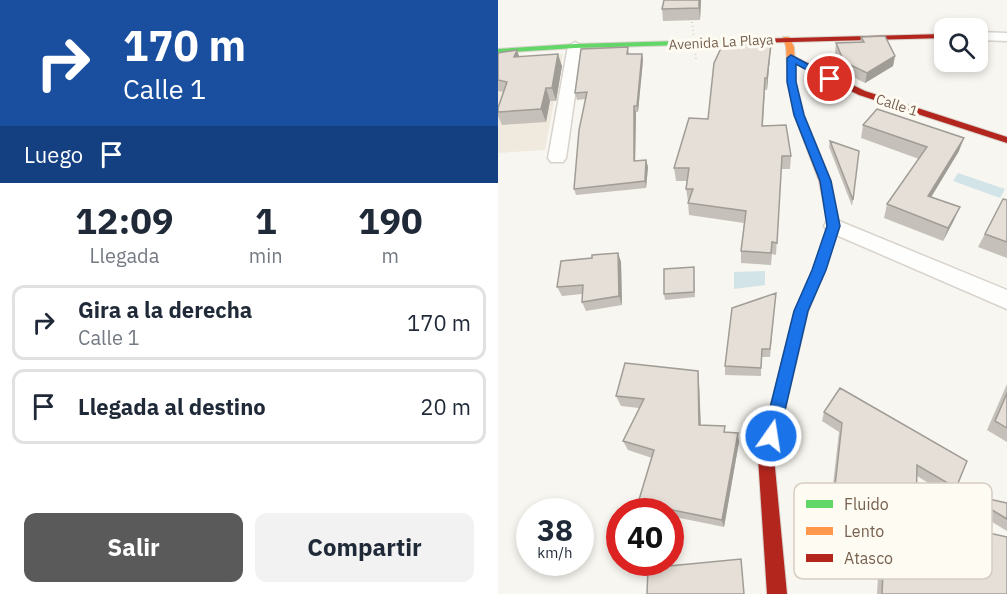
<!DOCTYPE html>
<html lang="es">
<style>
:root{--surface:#fff;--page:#f2f2f3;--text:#1f2937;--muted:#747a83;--line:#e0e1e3;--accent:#5b5a5b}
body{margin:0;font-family:"IBM Plex Sans",sans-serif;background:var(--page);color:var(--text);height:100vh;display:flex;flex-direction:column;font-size:22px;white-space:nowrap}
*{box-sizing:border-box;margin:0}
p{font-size:20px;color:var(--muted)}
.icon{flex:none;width:33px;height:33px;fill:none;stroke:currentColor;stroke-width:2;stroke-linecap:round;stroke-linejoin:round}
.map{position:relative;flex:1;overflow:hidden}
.drawer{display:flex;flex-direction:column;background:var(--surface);width:498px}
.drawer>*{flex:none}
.top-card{background:#1a4fa0;color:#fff;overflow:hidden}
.buttons{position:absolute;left:436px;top:18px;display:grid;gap:12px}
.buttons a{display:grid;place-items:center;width:54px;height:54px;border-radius:12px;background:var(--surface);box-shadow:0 3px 9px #0003;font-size:30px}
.speed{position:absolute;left:18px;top:498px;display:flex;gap:12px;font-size:30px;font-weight:700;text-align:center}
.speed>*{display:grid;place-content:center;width:78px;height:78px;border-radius:50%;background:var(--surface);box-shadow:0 3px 9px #0003;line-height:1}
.speed small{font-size:15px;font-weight:400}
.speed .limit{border:9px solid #d22;background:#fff;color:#111}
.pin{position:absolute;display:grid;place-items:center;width:51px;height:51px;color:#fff;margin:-26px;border:3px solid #fff;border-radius:50%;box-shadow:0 2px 6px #0007}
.me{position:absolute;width:66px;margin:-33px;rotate:13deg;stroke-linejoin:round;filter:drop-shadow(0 0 4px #0008)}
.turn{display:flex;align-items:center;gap:21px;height:126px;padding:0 24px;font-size:27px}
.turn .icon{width:78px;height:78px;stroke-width:2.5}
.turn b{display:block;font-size:42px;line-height:51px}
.then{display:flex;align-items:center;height:57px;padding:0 24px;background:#0003;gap:12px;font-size:22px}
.eta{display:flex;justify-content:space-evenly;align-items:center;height:102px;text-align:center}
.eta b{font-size:36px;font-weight:700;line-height:42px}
.action{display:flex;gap:12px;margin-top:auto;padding:12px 24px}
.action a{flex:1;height:69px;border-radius:12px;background:var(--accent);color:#fff;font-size:24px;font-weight:700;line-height:69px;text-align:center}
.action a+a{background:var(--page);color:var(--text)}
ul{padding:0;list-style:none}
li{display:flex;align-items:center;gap:18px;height:75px;margin:0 12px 9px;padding:0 12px;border:3px solid var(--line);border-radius:12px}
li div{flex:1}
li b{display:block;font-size:22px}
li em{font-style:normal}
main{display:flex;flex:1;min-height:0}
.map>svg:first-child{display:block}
</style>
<main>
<section class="drawer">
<div class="top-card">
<div class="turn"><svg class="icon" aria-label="right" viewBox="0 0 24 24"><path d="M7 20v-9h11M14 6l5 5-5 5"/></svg><div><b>170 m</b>Calle 1</div></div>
<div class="then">Luego<svg class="icon" aria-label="arrive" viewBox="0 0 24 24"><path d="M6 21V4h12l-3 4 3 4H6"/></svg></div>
</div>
<div class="eta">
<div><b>12:09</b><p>Llegada</p></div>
<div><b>1</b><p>min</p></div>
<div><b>190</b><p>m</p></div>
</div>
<ul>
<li><svg class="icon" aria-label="right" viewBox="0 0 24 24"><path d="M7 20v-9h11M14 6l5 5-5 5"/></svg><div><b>Gira a la derecha</b><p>Calle 1</p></div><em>170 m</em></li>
<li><svg class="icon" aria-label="arrive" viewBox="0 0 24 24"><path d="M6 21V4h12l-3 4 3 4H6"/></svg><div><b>Llegada al destino</b></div><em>20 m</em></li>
</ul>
<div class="action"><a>Salir</a><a>Compartir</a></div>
</section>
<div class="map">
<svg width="509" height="594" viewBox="0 0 509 594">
<rect width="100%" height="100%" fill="#f8f6f0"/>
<!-- residential -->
<path fill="#f0e9de" d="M65,54L47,150L0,153V64Z"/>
<!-- water -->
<path fill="#d2e4e8" d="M460,173L507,189L502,198L455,181Z
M267,271V285L236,289V272Z"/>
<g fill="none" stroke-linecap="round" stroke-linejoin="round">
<defs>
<path id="street" d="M480,32L509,33V41L480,40Z
M77,42L84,46L68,158L65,162H53L50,158L70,46Z
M336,219L509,290V309L329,231L326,226L329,221Z"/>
<path id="fast" d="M252,39L256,41L255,43L77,48L0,53V49L77,44Z"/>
<path id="slow" d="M285,37H291L296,47L298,82L306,115L333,181L342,226L327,270L310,312L308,316H298L296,312L315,270L330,226L321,181L296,115L290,82L288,47Z"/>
<path id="jam" d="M447,34V38L252,43L248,41L252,39Z
M293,55L367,91L509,137V143L361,95L290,60L289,58Z
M303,306L308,308L310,312L276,457L289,594H269L260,457L296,312L298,308Z"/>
</defs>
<!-- street casing -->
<use href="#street" stroke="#d8d3cd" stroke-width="3"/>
<!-- fast casing -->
<use href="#fast" stroke="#d8d3cd" stroke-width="2"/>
<!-- slow casing -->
<use href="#slow" stroke="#d8d3cd" stroke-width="2"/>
<!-- jam casing -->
<use href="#jam" stroke="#d8d3cd" stroke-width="2"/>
<!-- street -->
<use href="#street" fill="#fefefd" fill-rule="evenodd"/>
<!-- fast -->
<use href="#fast" fill="#63d668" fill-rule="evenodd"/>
<!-- slow -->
<use href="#slow" fill="#ff974d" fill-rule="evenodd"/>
<!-- jam -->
<use href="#jam" fill="#b3261e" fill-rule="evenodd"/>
<!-- path-bridge -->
<path stroke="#dbd6d0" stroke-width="2" stroke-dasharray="1 3" stroke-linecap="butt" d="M194,22L198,59"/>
</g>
<!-- wall -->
<path fill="#c5c0b9" d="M203,0L202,20L165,21L164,9Z
M363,37L397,56L395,66L367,83L345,72L337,53L338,43L362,42Z
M273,44L269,90H267L265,126L293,156L292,169H283L278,255L274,254L273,265L243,263V251L246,223L191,215L190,203V201L188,189L189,181H178L176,168L210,119Z
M130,47L131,54H144L145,60L140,112H138L137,161L148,160L150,167L148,188L78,195L76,189L87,99L79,100L77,93Z
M19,50L21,57L64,66L58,101H52L48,122L4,125L0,116V108L5,92L0,91V53Z
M365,125L461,151L433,197L456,220L445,241L386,218L389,204L421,159L363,138Z
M332,141L355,200L354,206L331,147Z
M505,199L509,200V258L480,247Z
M120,253L123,262L124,305L88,311L84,302V294L64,296L59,287L94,258Z
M196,273L197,297L167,300L166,294Z
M278,293L272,357H263V376L227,375V366Z
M200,371L201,382L203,425L227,426V432L241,442L226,527L172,516V512H151L144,510L140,503L154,458L130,450L125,441L141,408L123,406L118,396Z
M509,384V442L489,430Z
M342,388L458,488L450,495L419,476L418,517L509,594H379L381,558L341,549L344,504L333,502L341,432L324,421L326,412Z
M477,496L509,503V531L468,506L469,503Z"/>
<!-- shaded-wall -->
<path fill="#a09c96" d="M201,0H203L202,20L201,8Z
M273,44L272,56L269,90V78Z
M19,50L23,62L16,57Z
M60,54L64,66L58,101L54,88Z
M144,54L145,60L140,112L139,106Z
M397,56L395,66L367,83L369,73Z
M48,88L52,101L48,122L43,109Z
M136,106L138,112L137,168L136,161Z
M466,138L461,151L426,209L430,196Z
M148,160L150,167L148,188L147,181Z
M462,207L456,220L445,241L450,228Z
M120,253L123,262L124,305L121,296Z
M200,371L201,382L203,435L201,425Z
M240,433L241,442L226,527L224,520Z"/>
<!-- building -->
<path fill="#e5dfd7" stroke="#a09c96" stroke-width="1.5" d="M166,0H201V8L164,9Z
M387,36L397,56L369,73L346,62L338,43L366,42L363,37Z
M244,44H273L269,78H267L264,126L288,125L293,156H284L279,243L274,242L273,253L243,251L248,211L190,203L195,189H188L191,168H176L191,118L210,119L216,63L224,46L243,45Z
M130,47L129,54H144L139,106H136V161L148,160L147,181L76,189L81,130L89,92L77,93L83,49Z
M19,50L16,57L60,54L54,88H48L43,109L0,112V108L9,82L0,80V53Z
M379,109L466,138L430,196L462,207L450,228L389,204L429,147L365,125Z
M332,141L361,151L355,200Z
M505,199L509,200V242L487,234Z
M120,253L121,296L84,302L85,285L59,287L63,261L94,258V255Z
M196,267V292L166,294V269Z
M278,293L272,349H264L263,368L227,366L234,308Z
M127,363L200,371L201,425L227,426L226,432L240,433L224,520L140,503L156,450L125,441L146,399L118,396Z
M342,388L469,461L458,488L419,465L418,517L509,537V594H384L386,552L344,543L348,497L336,495L344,423L326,412Z
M509,393V428L497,421Z
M477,496L509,503V519L476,499Z
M243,559L246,594H149L150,568Z"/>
<!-- route -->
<path fill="#1a73e8" stroke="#114b97" stroke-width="1.5" d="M293,55L337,79L329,81L298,64V82L306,115L333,181L342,226L328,270L310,311L281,436L279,442L273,444L267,442L265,436L296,311L314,270L329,226L322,181L296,115L289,82V58Z"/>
<g text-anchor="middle" stroke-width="6" stroke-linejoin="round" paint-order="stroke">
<!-- far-street labels -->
<g font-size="14" fill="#77614f" stroke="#fefbf3">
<text transform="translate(223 42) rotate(-3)" y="5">Avenida La Playa</text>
<text transform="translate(399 105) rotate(18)" y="5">Calle 1</text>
</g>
</g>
<!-- legend -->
<rect x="296" y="483" width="198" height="96" rx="9" fill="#fefbf3" stroke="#d6cdc2" stroke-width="1.5"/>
<rect x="308" y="500" width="27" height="8" fill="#63d668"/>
<rect x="308" y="527" width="27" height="8" fill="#ff974d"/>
<rect x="308" y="554" width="27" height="8" fill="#b3261e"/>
<g font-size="16" fill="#77614f">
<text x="346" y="510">Fluido</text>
<text x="346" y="537">Lento</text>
<text x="346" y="564">Atasco</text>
</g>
</svg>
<div class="buttons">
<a><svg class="icon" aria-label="search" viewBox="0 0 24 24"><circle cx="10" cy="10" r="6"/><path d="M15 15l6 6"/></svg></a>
</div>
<div class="speed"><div>38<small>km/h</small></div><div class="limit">40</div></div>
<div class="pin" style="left:332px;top:79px;background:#d93025"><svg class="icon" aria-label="arrive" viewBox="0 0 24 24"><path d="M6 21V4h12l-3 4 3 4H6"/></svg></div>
<svg class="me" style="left:273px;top:436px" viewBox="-20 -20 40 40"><circle r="17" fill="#1a73e8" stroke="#fff" stroke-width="3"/><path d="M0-11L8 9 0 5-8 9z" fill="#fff"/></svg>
</div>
</main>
